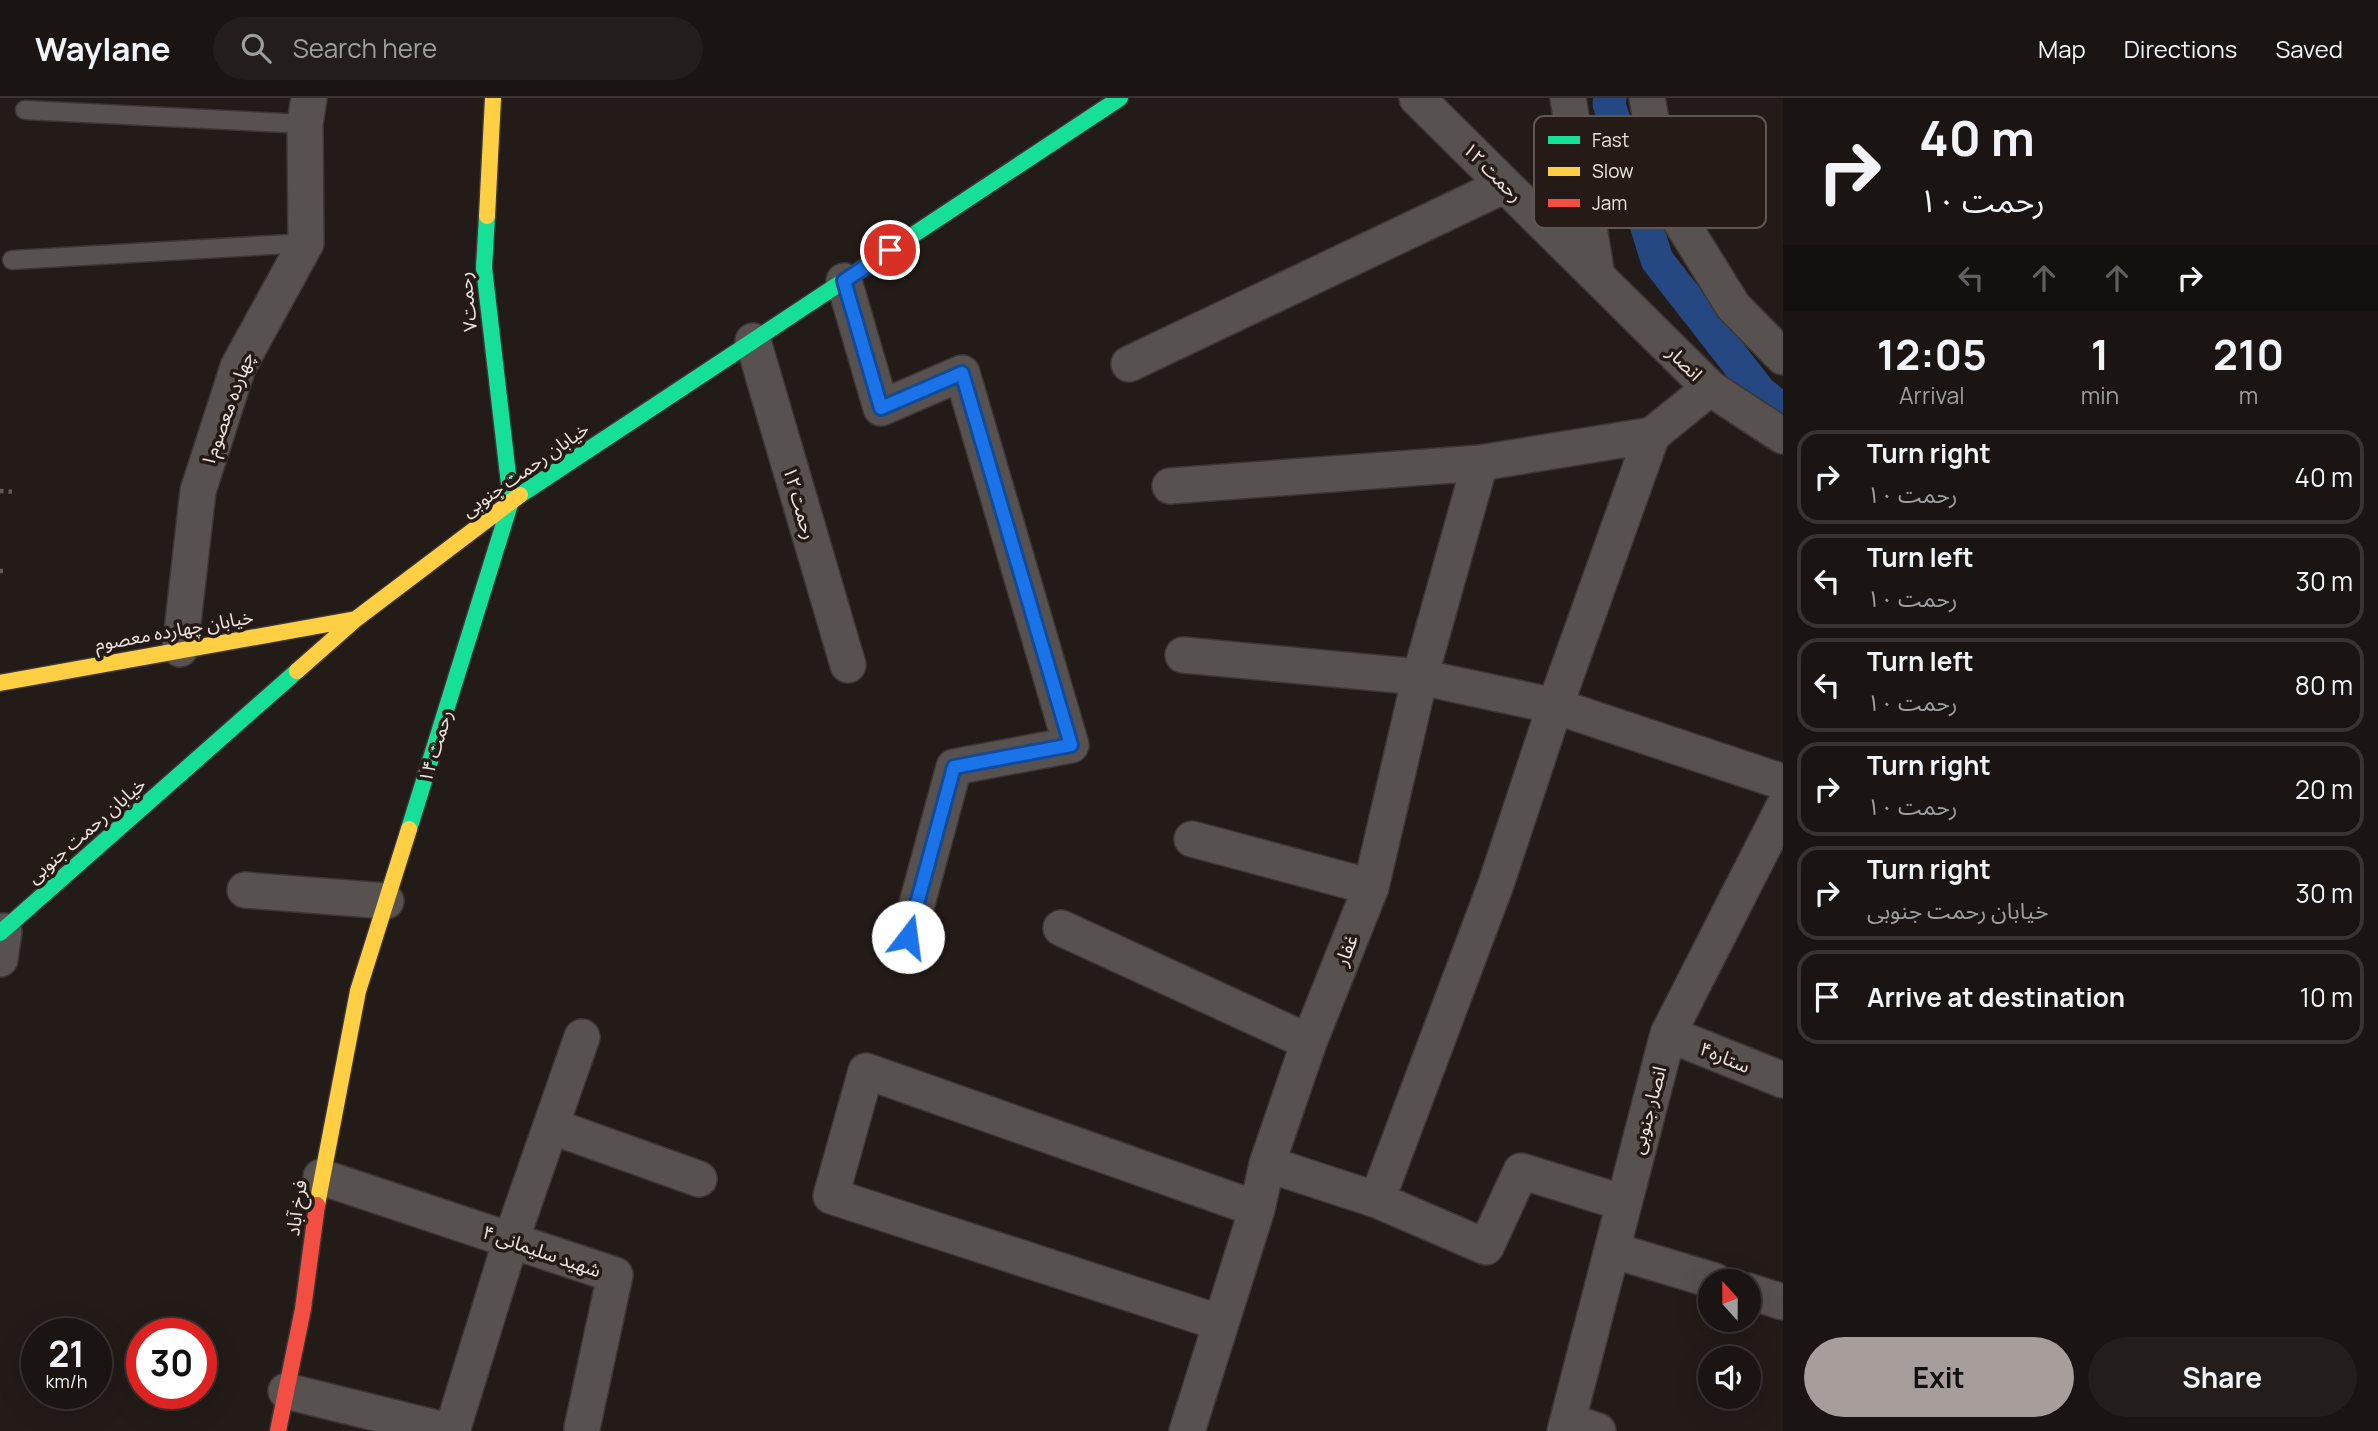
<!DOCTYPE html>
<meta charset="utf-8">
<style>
:root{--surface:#1a1412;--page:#231d1b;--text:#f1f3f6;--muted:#9f9e9f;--line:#383332;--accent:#a59e9b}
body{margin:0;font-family:Manrope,"Noto Sans Arabic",sans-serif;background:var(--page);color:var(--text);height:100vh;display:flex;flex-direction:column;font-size:26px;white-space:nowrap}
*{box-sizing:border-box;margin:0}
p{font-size:23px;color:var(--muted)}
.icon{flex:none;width:38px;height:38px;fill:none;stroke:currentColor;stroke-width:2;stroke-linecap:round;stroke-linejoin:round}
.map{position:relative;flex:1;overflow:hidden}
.panel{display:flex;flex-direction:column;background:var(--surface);width:595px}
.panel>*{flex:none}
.banner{background:#1a1412;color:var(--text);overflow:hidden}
.needle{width:46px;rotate:339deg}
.fabs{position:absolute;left:1698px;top:1171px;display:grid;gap:14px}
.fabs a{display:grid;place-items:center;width:63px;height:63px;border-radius:50%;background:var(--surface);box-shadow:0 7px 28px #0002,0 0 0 2px var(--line);font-size:35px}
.speed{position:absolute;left:21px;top:1220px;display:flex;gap:14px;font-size:35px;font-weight:700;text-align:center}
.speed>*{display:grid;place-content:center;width:91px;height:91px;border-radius:50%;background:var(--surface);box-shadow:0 7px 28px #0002,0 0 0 2px var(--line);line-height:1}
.speed small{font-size:18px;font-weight:400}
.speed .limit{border:10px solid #d22;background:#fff;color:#111}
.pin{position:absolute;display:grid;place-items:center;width:60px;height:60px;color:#fff;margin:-30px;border:4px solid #fff;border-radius:50%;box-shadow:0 2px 7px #0007}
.me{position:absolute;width:77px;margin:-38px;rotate:15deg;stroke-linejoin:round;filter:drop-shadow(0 0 5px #0008)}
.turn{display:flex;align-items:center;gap:24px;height:147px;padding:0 21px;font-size:32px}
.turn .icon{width:91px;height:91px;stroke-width:2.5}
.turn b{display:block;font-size:49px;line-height:60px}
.lanes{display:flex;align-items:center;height:66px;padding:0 21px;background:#0003;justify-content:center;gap:35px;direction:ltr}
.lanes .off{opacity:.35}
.eta{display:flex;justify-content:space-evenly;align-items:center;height:119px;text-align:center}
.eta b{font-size:42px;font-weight:700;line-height:49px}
.cta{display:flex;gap:14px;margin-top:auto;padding:14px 21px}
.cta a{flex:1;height:80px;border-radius:42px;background:var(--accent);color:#111;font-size:28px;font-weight:700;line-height:80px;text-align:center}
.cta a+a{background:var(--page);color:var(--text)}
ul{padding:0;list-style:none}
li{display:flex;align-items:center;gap:21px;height:94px;margin:0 14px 10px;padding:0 7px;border:4px solid var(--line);border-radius:21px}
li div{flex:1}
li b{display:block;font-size:26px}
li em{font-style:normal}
header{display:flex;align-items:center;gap:42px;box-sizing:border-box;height:98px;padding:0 35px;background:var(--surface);border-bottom:2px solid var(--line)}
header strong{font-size:33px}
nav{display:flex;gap:38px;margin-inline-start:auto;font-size:24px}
.search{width:490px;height:63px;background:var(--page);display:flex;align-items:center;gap:18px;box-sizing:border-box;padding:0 24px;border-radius:38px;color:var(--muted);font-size:26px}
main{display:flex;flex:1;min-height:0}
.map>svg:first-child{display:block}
</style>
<header>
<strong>Waylane</strong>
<div class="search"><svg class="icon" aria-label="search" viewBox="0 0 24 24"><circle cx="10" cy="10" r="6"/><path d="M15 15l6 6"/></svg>Search here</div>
<nav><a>Map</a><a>Directions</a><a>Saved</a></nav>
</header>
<main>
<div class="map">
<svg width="1783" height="1333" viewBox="0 0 1783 1333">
<rect width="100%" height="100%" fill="#221b18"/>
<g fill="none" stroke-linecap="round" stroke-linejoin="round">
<!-- canal -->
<path stroke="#254883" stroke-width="33" d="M1610,0L1609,6L1657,162L1760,294L1783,312"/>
<defs>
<path id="lane" d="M25,12L305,26
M12,162L306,145"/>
<path id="street" d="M1417,0L1710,290L1783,338
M1568,0L1597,178
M1647,0L1665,98L1733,208L1783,259
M844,183L881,310L962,275L1071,647L954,669L908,839
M753,243L848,567
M1129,266L1505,87
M1170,388L1480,365L1652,337L1710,290
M180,551L198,393L238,269L306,145L305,26L309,0
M1183,557L1420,579L1555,608L1652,337
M1192,741L1371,789
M245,792L386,803
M1061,830L1309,944
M0,861L4,833
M1668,936L1783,982
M551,1028L699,1081
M1267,1066L1377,1102L1496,786L1555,608L1783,684
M321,1079L615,1177L582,1330
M1377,1102L1486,1149L1521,1073L1624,1105
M1612,1152L1715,1183
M1748,1193L1783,1204
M1221,1225L831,1098L866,973L1257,1111
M286,1293L448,1333
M1568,1323L1598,1333
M452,1333L511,1142L582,939
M1187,1333L1257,1111L1267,1066L1309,944L1371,789L1420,579L1480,365
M1565,1333L1668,936L1783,710"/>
<path id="fast" d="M520,397L1120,0
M409,731L511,403L484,170L487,118
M0,835L297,573"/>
<path id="slow" d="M487,118L493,0
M297,573L356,521L520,397
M0,585L356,521
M317,1107L358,893L409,731"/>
<path id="jam" d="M278,1333L303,1211L317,1107"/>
</defs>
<!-- lane casing -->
<use href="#lane" stroke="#3c3634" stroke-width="21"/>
<!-- street casing -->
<use href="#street" stroke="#3c3634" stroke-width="38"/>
<!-- fast casing -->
<use href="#fast" stroke="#3c3634" stroke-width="19"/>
<!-- slow casing -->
<use href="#slow" stroke="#3c3634" stroke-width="19"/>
<!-- jam casing -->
<use href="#jam" stroke="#3c3634" stroke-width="19"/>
<!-- path -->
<path stroke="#5f5b59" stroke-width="4.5" stroke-dasharray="3.5 5" stroke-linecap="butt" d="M0,393L16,394
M0,473H3"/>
<!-- lane -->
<use href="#lane" stroke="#57514f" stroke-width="18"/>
<!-- street -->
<use href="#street" stroke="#57514f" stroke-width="35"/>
<!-- fast -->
<use href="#fast" stroke="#16e098" stroke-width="16"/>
<!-- slow -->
<use href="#slow" stroke="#ffcf43" stroke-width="16"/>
<!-- jam -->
<use href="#jam" stroke="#f24e42" stroke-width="16"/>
</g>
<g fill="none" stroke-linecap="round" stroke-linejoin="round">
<defs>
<path id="route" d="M890,152L844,183L881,310L962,275L1071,647L954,669L908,839"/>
</defs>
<!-- route casing -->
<use href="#route" stroke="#114b97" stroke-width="18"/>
<!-- route -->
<use href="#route" stroke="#1a73e8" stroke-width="12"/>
</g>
<g text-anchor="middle" stroke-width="7" stroke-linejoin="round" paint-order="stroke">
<!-- street labels -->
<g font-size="19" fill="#ece4e1" stroke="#251a15">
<text transform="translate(1493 74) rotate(45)" y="7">رحمت ۱۲</text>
<text transform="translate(467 204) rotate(-96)" y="7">رحمت۷</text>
<text transform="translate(1685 265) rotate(45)" y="7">انصار</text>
<text transform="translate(227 311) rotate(-70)" y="7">چهارده معصوم۱</text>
<text transform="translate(525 371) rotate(-35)" y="7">خیابان رحمت جنوبی</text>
<text transform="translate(800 405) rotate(74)" y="7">رحمت ۱۲</text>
<text transform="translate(174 532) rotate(-10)" y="7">خیابان چهارده معصوم</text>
<text transform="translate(435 648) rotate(-73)" y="7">رحمت ۱۴</text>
<text transform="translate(86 732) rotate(-41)" y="7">خیابان رحمت جنوبی</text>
<text transform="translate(1346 852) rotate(-68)" y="7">غفار</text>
<text transform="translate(1725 959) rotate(22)" y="7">ستاره۴</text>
<text transform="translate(1648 1012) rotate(-75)" y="7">انصار جنوبی</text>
<text transform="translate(296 1110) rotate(-82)" y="7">فرخ آباد</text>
<text transform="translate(542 1153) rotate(19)" y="7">شهید سلیمانی ۴</text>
</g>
</g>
<!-- legend -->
<rect x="1534" y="18" width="232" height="112" rx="10" fill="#251a15" stroke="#615752" stroke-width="2"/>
<rect x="1548" y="38" width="32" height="8" fill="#16e098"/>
<rect x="1548" y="69" width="32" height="9" fill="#ffcf43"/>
<rect x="1548" y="101" width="32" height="8" fill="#f24e42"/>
<g font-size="19" fill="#ece4e1">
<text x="1592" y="49">Fast</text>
<text x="1592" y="80">Slow</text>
<text x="1592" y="112">Jam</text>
</g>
</svg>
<div class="fabs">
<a><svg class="needle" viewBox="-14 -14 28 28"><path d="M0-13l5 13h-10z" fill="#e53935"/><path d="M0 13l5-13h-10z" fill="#9f9e9f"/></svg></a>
<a><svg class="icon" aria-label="sound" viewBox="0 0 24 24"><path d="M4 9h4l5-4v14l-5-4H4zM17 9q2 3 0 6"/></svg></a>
</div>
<div class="speed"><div>21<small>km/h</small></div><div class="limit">30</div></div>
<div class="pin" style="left:890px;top:152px;background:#d93025"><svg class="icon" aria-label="arrive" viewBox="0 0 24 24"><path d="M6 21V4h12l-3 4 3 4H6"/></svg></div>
<svg class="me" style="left:908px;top:839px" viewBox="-20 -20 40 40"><circle r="19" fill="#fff"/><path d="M0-13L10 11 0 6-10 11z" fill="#1a73e8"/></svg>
</div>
<section class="panel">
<div class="banner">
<div class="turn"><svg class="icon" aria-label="right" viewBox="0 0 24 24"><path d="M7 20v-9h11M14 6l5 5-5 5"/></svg><div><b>40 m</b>رحمت ۱۰</div></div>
<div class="lanes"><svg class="icon off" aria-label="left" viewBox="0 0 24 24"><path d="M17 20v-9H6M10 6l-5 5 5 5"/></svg><svg class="icon off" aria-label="ahead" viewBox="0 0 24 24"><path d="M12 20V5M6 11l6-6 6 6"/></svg><svg class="icon off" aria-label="ahead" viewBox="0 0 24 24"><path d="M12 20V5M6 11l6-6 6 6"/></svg><svg class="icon" aria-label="right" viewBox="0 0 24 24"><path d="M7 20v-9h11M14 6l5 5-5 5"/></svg></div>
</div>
<div class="eta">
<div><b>12:05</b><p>Arrival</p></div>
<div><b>1</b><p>min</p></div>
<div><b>210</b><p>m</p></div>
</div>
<ul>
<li><svg class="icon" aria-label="right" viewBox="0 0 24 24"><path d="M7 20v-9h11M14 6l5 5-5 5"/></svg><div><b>Turn right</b><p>رحمت ۱۰</p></div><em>40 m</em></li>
<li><svg class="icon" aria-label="left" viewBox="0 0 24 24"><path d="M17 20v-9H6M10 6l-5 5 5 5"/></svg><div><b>Turn left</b><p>رحمت ۱۰</p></div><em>30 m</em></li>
<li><svg class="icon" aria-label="left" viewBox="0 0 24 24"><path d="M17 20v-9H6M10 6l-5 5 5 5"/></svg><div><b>Turn left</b><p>رحمت ۱۰</p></div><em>80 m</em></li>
<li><svg class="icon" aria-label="right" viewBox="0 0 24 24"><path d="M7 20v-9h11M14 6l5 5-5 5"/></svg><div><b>Turn right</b><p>رحمت ۱۰</p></div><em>20 m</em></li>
<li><svg class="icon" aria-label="right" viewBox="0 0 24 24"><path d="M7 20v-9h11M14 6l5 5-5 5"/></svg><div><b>Turn right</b><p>خیابان رحمت جنوبی</p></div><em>30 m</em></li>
<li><svg class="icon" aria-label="arrive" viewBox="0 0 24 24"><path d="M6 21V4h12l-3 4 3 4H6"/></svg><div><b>Arrive at destination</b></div><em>10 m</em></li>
</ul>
<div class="cta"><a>Exit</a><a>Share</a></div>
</section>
</main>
